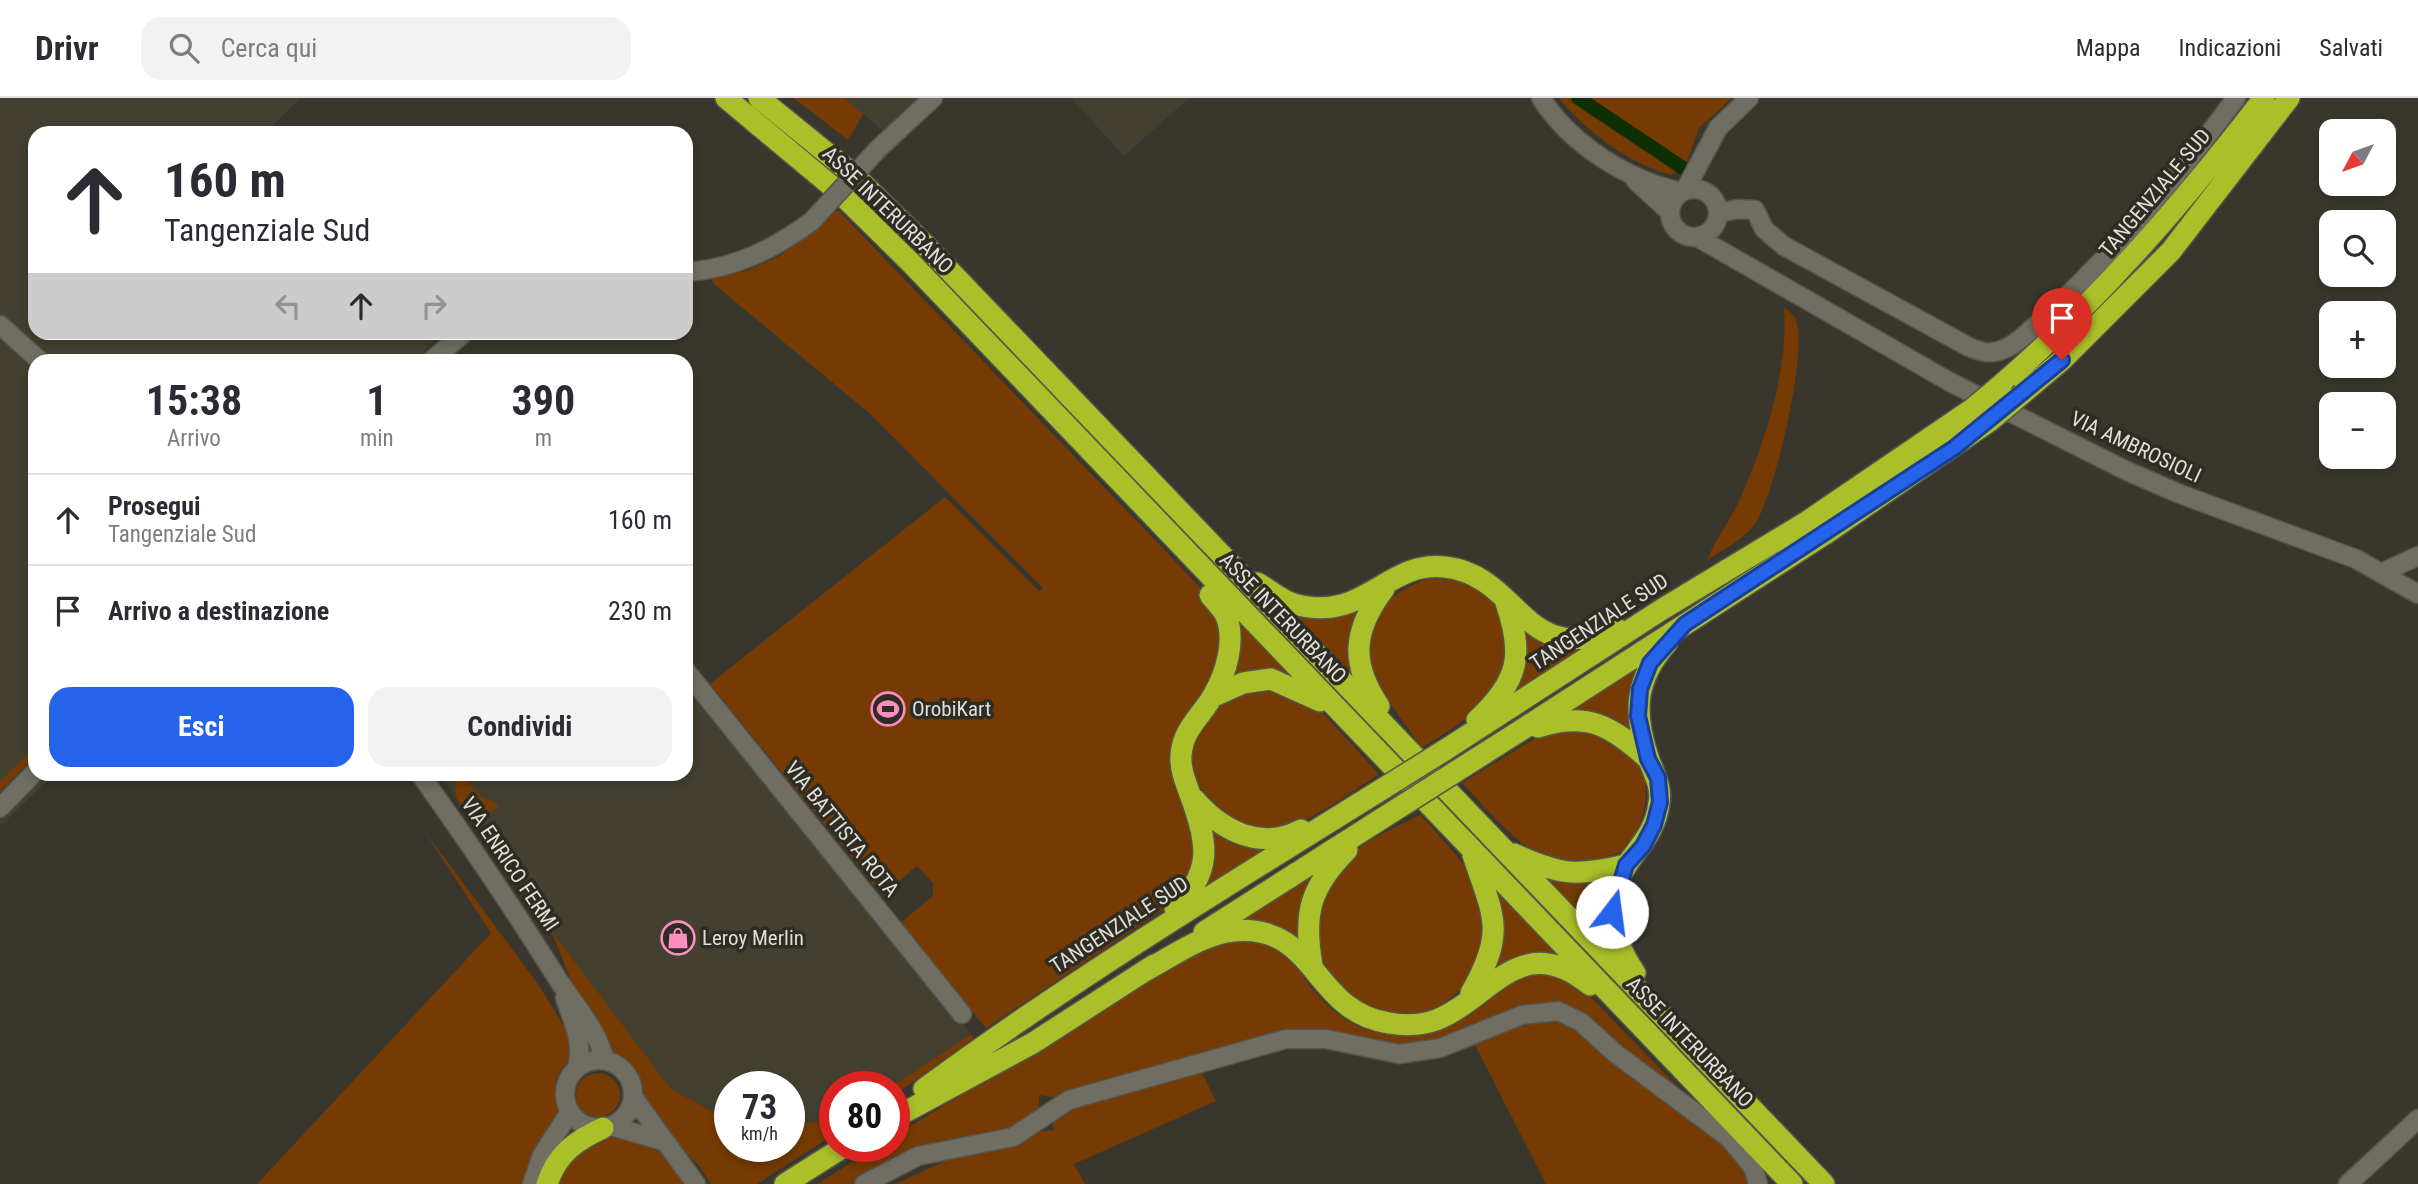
<!DOCTYPE html>
<html lang="it">
<meta charset="utf-8">
<style>
:root{--surface:#fff;--page:#f2f2f3;--text:#2b2b33;--muted:#7c7c81;--line:#e1e1e2;--accent:#2563eb}
body{margin:0;font-family:"Roboto Condensed",sans-serif;background:var(--page);color:var(--text);height:100vh;display:flex;flex-direction:column;font-size:26px;white-space:nowrap}
*{box-sizing:border-box;margin:0}
p{font-size:23px;color:var(--muted)}
.icon{flex:none;width:38px;height:38px;fill:none;stroke:currentColor;stroke-width:2;stroke-linecap:round;stroke-linejoin:round}
.map{position:relative;flex:1;overflow:hidden}
.side{position:absolute;left:28px;top:256px;width:665px;height:427px;display:flex;flex-direction:column;background:var(--surface);border-radius:21px;box-shadow:0 4px 10px #0003}
.side>*{flex:none}
.guide{position:absolute;left:28px;top:28px;width:665px;height:214px;border-radius:21px;box-shadow:0 4px 10px #0003;background:#fff;color:var(--text);overflow:hidden}
.needle{width:46px;rotate:229deg}
.buttons{position:absolute;left:2319px;top:21px;display:grid;gap:14px}
.buttons a{display:grid;place-items:center;width:77px;height:77px;border-radius:14px;background:var(--surface);box-shadow:0 4px 10px #0003;font-size:35px}
.speed{position:absolute;left:714px;top:973px;display:flex;gap:14px;font-size:35px;font-weight:700;text-align:center}
.speed>*{display:grid;place-content:center;width:91px;height:91px;border-radius:50%;background:var(--surface);box-shadow:0 4px 10px #0003;line-height:1}
.speed small{font-size:18px;font-weight:400}
.speed .limit{border:10px solid #d22;background:#fff;color:#111}
.pin{position:absolute;display:grid;place-items:center;width:60px;height:60px;color:#fff;margin:-72px -30px;border-radius:50% 50% 50% 0;rotate:-45deg;box-shadow:0 0 7px #0007}
.pin .icon{rotate:45deg}
.me{position:absolute;width:77px;margin:-38px;rotate:15deg;stroke-linejoin:round;filter:drop-shadow(0 0 5px #0008)}
.turn{display:flex;align-items:center;gap:24px;height:147px;padding:0 21px;font-size:32px}
.turn .icon{width:91px;height:91px;stroke-width:2.5}
.turn b{display:block;font-size:49px;line-height:60px}
.lanes{display:flex;align-items:center;height:66px;padding:0 21px;background:#0003;justify-content:center;gap:35px;direction:ltr}
.lanes .off{opacity:.35}
.eta{display:flex;justify-content:space-evenly;align-items:center;height:119px;text-align:center}
.eta b{font-size:42px;font-weight:700;line-height:49px}
.primary-button{display:flex;gap:14px;margin-top:auto;padding:14px 21px}
.primary-button a{flex:1;height:80px;border-radius:21px;background:var(--accent);color:#fff;font-size:28px;font-weight:700;line-height:80px;text-align:center}
.primary-button a+a{background:var(--page);color:var(--text)}
ul{padding:0;list-style:none}
li{display:flex;align-items:center;gap:21px;height:91px;padding:0 21px;border-top:2px solid var(--line)}
li div{flex:1}
li b{display:block;font-size:26px}
li em{font-style:normal}
header{display:flex;align-items:center;gap:42px;box-sizing:border-box;height:98px;padding:0 35px;background:var(--surface);border-bottom:2px solid var(--line)}
header strong{font-size:33px}
nav{display:flex;gap:38px;margin-inline-start:auto;font-size:24px}
.search{width:490px;height:63px;background:var(--page);display:flex;align-items:center;gap:18px;box-sizing:border-box;padding:0 24px;border-radius:21px;color:var(--muted);font-size:26px}
.map>svg:first-child{display:block}
</style>
<header>
<strong>Drivr</strong>
<div class="search"><svg class="icon" aria-label="search" viewBox="0 0 24 24"><circle cx="10" cy="10" r="6"/><path d="M15 15l6 6"/></svg>Cerca qui</div>
<nav><a>Mappa</a><a>Indicazioni</a><a>Salvati</a></nav>
</header>
<div class="map">
<svg width="2418" height="1086" viewBox="0 0 2418 1086">
<rect width="100%" height="100%" fill="#39372d"/>
<!-- built -->
<path fill="#434030" d="M0,0H300L265,35H35V234L442,235L423,253L431,262H35V676H55L0,728Z
M844,0H929L887,36Z
M1071,0H1189L1124,58Z
M686,580L971,936L891,989H835V1020L789,1029V989H730V1018L717,1016L671,991L551,832L439,676H686Z"/>
<!-- green -->
<path fill="#763b03" d="M794,0H844L863,16L848,42Z
M1559,0H1732L1699,30L1685,69L1671,77C1628,65 1587,34 1559,0Z
M838,112L1199,488L1219,526V566L1206,591L1180,626L1174,642L1172,669L1173,683L1194,730L1197,767L1173,805L986,930L899,826L933,798V785L917,768L882,797L710,586L945,399L1039,493L1043,490L868,314L714,186L712,181L715,179L749,172L781,157Z
M1784,209C1787,212 1793,216 1795,220C1810,250 1774,398 1755,426C1743,442 1724,451 1707,462C1716,440 1731,422 1740,401C1765,344 1789,271 1784,209Z
M1433,480L1462,484L1498,503C1501,520 1508,540 1508,557C1508,600 1452,630 1422,650C1405,625 1383,599 1372,571C1355,527 1393,488 1433,480Z
M1368,502L1361,591L1282,509Z
M1235,518L1290,578L1230,584Z
M1518,521C1547,547 1556,555 1596,547L1512,598Z
M1642,563C1628,587 1625,610 1636,636C1614,617 1592,611 1562,614Z
M1270,590L1320,612L1379,676C1356,691 1297,733 1272,734C1247,735 1232,726 1216,709C1181,674 1182,631 1224,601C1235,593 1257,592 1270,590Z
M1586,627C1600,636 1622,644 1633,657C1656,683 1644,724 1628,751C1612,757 1594,765 1576,766C1531,768 1490,714 1462,685L1550,631Z
M35,648V657L0,694V684Z
M461,677L481,699L500,707C477,727 454,714 455,685Z
M1420,717C1459,759 1508,805 1476,868C1414,988 1238,861 1355,754C1372,738 1399,728 1420,717Z
M1202,718L1271,749L1202,796Z
M423,731L538,886L571,940V960C545,988 560,990 557,1021C555,1037 533,1070 525,1086H257L491,835Z
M1537,771L1616,775V853Z
M1315,773L1303,849L1235,825Z
M1492,784L1574,870L1493,875Z
M551,832L671,991L717,1016L730,1018V1048H789V1029L835,1020V1036L757,1086H711L699,1068L641,1008L637,983L627,967L611,958L570,880Z
M1251,841C1261,845 1272,848 1281,853C1292,860 1299,873 1306,883C1332,918 1360,938 1406,937L1521,875L1547,876L1586,894L1693,1005L1557,910L1439,947L1398,952L1325,937L1059,1000L1039,997V1013C1003,1045 955,1037 912,1053C895,1059 863,1084 850,1086C840,1086 828,1086 817,1086L878,1048H894V1038L1199,852L1209,847Z
M1558,915L1580,926L1747,1066L1754,1086H1546L1472,941Z
M971,936L974,940L894,997V989H891Z
M1199,969L1216,1003L1074,1066L1085,1086H895L950,1061L1011,1047L1042,1033L1055,1032L1048,1018L1070,1005Z
M576 997a22 22 0 1 1 44 0a22 22 0 1 1-44 0Z
M613,1037C655,1041 662,1053 686,1086H552L559,1070L602,1038Z"/>
<g fill="none" stroke-linecap="round" stroke-linejoin="round">
<!-- canal -->
<path stroke="#0f2e03" stroke-width="14" d="M1578,0L1686,72"/>
<defs>
<path id="minor" d="M1541,0C1571,47 1629,83 1682,94
M878,51L933,0
M1636,83L1670,114
M1670 115a24 24 0 1 1 48 0a24 24 0 1 1-48 0Z
M1685,92L1718,30L1749,0
M1718,115L1738,111L1755,112L1764,131L1784,148L1969,249C1981,254 1991,257 2004,251C2021,244 2036,226 2050,214C2120,149 2179,77 2236,0
M1697,139L1950,284L2127,373L2180,396L2356,461L2418,496
M686,174C734,171 774,151 812,123
M0,227L39,262
M432,262L465,234
M2381,475L2418,458
M686,573L962,916
M420,676C468,743 513,810 557,880C575,908 596,929 605,962
M0,710L35,674
M565,900C573,924 584,944 577,970
M565 996a34 34 0 1 1 68 0a34 34 0 1 1-68 0Z
M633,999L696,1086
M611,1028L663,1043
M532,1086L542,1057L570,1014
M864,1086L918,1058L1013,1039L1069,1002L1286,941H1326L1399,956L1440,950L1522,917L1558,913L1581,924L1615,955L1729,1040L1753,1069L1758,1086
M2348,1086L2418,1021"/>
<path id="highway" d="M726,0L841,96L911,165L1792,1086
M759,0L855,78L925,147L1824,1086
M2002,286C2103,198 2182,106 2264,0
M2022,296L2062,262L2171,153L2289,0
M1257,485C1269,491 1282,503 1294,506C1365,526 1386,462 1445,469C1522,478 1521,571 1617,531
M1212,599L1243,585L1271,581L1320,603
M1379,608C1350,565 1353,532 1384,491
M1477,622C1519,583 1524,557 1506,505
M1538,629C1587,613 1612,628 1648,661
M1515,636L1825,436L1991,322
M1445,652L1661,512L1805,425L1971,312
M1194,701C1222,733 1260,753 1301,732
M1514,756C1561,777 1576,779 1626,767
M1175,811C1213,773 1208,747 1191,699C1186,685 1180,672 1181,657C1183,630 1202,618 1214,596C1226,575 1236,542 1226,518C1223,511 1215,503 1210,497
M1204,834L1400,709
M1312,867C1303,816 1310,789 1347,752
M1143,874C1170,860 1202,836 1234,833C1317,825 1312,914 1389,925C1406,928 1420,928 1436,922C1490,901 1521,830 1590,887
M1635,875C1612,842 1602,801 1628,765C1642,745 1656,731 1659,705C1662,687 1653,675 1648,659C1633,614 1635,581 1667,545
M1471,895C1506,833 1494,820 1473,757
M924,991C1072,882 1228,787 1384,690
M894,1020L1033,945L1154,867
M547,1086C557,1056 575,1043 603,1030
M785,1086L845,1048"/>
</defs>
<!-- minor casing -->
<use href="#minor" stroke="#55544c" stroke-width="21"/>
<!-- highway casing -->
<use href="#highway" stroke="#55544c" stroke-width="24"/>
<!-- minor -->
<use href="#minor" stroke="#706e63" stroke-width="18"/>
<!-- highway -->
<use href="#highway" stroke="#abbf28" stroke-width="21"/>
<defs>
<path id="minor-bridge" d="M812,123L878,51"/>
<path id="highway-bridge" d="M1971,312L2002,286
M1991,322L2022,296
M1384,690L1445,652
M1400,709L1515,636"/>
</defs>
<!-- minor-bridge casing -->
<use href="#minor-bridge" stroke="#55544c" stroke-width="21" stroke-linecap="butt"/>
<!-- highway-bridge casing -->
<use href="#highway-bridge" stroke="#55544c" stroke-width="24" stroke-linecap="butt"/>
<!-- minor-bridge -->
<use href="#minor-bridge" stroke="#706e63" stroke-width="18"/>
<!-- highway-bridge -->
<use href="#highway-bridge" stroke="#abbf28" stroke-width="21"/>
</g>
<g fill="none" stroke-linecap="round" stroke-linejoin="round">
<defs>
<path id="route" d="M1612,814L1626,767L1643,748L1654,727L1660,704L1658,680L1648,661L1638,618L1640,591L1650,565L1685,526L1954,350L2062,262"/>
</defs>
<!-- route casing -->
<use href="#route" stroke="#184099" stroke-width="18"/>
<!-- route -->
<use href="#route" stroke="#2563eb" stroke-width="12"/>
</g>
<!-- icons -->
<defs>
<symbol id="stadium-ring" viewBox="-11 -11 22 22"><circle r="9.5" fill="#2f2d23" stroke="#fd8ec0" stroke-width="1.5"/><path d="M0-5a6.5 5 0 1 0 0 10a6.5 5 0 1 0 0-10ZM-3.5-1.8h7v3.6h-7Z" fill="#fd8ec0"/></symbol>
<symbol id="shop-ring" viewBox="-11 -11 22 22"><circle r="9.5" fill="#2f2d23" stroke="#fd8ec0" stroke-width="1.5"/><path d="M-5-2.5h2.3a2.7 3.5 0 0 1 5.4 0H5L5.5 6h-11ZM-1.5-2.5h3a1.5 2.3 0 0 0-3 0Z" fill="#fd8ec0"/></symbol>
</defs>
<g fill-rule="evenodd">
<use href="#stadium-ring" x="869" y="592" width="38" height="38"/>
<use href="#shop-ring" x="659" y="821" width="38" height="38"/>
</g>
<g text-anchor="middle" stroke-width="7" stroke-linejoin="round" paint-order="stroke">
<!-- street labels -->
<g font-size="21" fill="#dfded8" stroke="#2f2d23">
<text transform="translate(2155 95) rotate(-50)" y="7">TANGENZIALE SUD</text>
<text transform="translate(888 112) rotate(44)" y="7">ASSE INTERURBANO</text>
<text transform="translate(2136 349) rotate(25)" y="7">VIA AMBROSIOLI</text>
<text transform="translate(1283 520) rotate(46)" y="7">ASSE INTERURBANO</text>
<text transform="translate(1599 524) rotate(-33)" y="7">TANGENZIALE SUD</text>
<text transform="translate(842 731) rotate(51)" y="7">VIA BATTISTA ROTA</text>
<text transform="translate(510 766) rotate(56)" y="7">VIA ENRICO FERMI</text>
<text transform="translate(1119 827) rotate(-33)" y="7">TANGENZIALE SUD</text>
<text transform="translate(1690 944) rotate(46)" y="7">ASSE INTERURBANO</text>
</g>
<!-- poi labels -->
<g font-size="21" fill="#dfded8" stroke="#2f2d23" text-anchor="start">
<text x="912" y="618">OrobiKart</text>
<text x="702" y="847">Leroy Merlin</text>
</g>
</g>
</svg>
<div class="buttons">
<a><svg class="needle" viewBox="-14 -14 28 28"><path d="M0-13l5 13h-10z" fill="#e53935"/><path d="M0 13l5-13h-10z" fill="#7c7c81"/></svg></a>
<a><svg class="icon" aria-label="search" viewBox="0 0 24 24"><circle cx="10" cy="10" r="6"/><path d="M15 15l6 6"/></svg></a>
<a>+</a>
<a>−</a>
</div>
<div class="speed"><div>73<small>km/h</small></div><div class="limit">80</div></div>
<div class="pin" style="left:2062px;top:262px;background:#d93025"><svg class="icon" aria-label="arrive" viewBox="0 0 24 24"><path d="M6 21V4h12l-3 4 3 4H6"/></svg></div>
<svg class="me" style="left:1612px;top:814px" viewBox="-20 -20 40 40"><circle r="19" fill="#fff"/><path d="M0-13L10 11 0 6-10 11z" fill="#2563eb"/></svg>
<div class="guide">
<div class="turn"><svg class="icon" aria-label="ahead" viewBox="0 0 24 24"><path d="M12 20V5M6 11l6-6 6 6"/></svg><div><b>160 m</b>Tangenziale Sud</div></div>
<div class="lanes"><svg class="icon off" aria-label="left" viewBox="0 0 24 24"><path d="M17 20v-9H6M10 6l-5 5 5 5"/></svg><svg class="icon" aria-label="ahead" viewBox="0 0 24 24"><path d="M12 20V5M6 11l6-6 6 6"/></svg><svg class="icon off" aria-label="right" viewBox="0 0 24 24"><path d="M7 20v-9h11M14 6l5 5-5 5"/></svg></div>
</div>
<section class="side">
<div class="eta">
<div><b>15:38</b><p>Arrivo</p></div>
<div><b>1</b><p>min</p></div>
<div><b>390</b><p>m</p></div>
</div>
<ul>
<li><svg class="icon" aria-label="ahead" viewBox="0 0 24 24"><path d="M12 20V5M6 11l6-6 6 6"/></svg><div><b>Prosegui</b><p>Tangenziale Sud</p></div><em>160 m</em></li>
<li><svg class="icon" aria-label="arrive" viewBox="0 0 24 24"><path d="M6 21V4h12l-3 4 3 4H6"/></svg><div><b>Arrivo a destinazione</b></div><em>230 m</em></li>
</ul>
<div class="primary-button"><a>Esci</a><a>Condividi</a></div>
</section>
</div>
